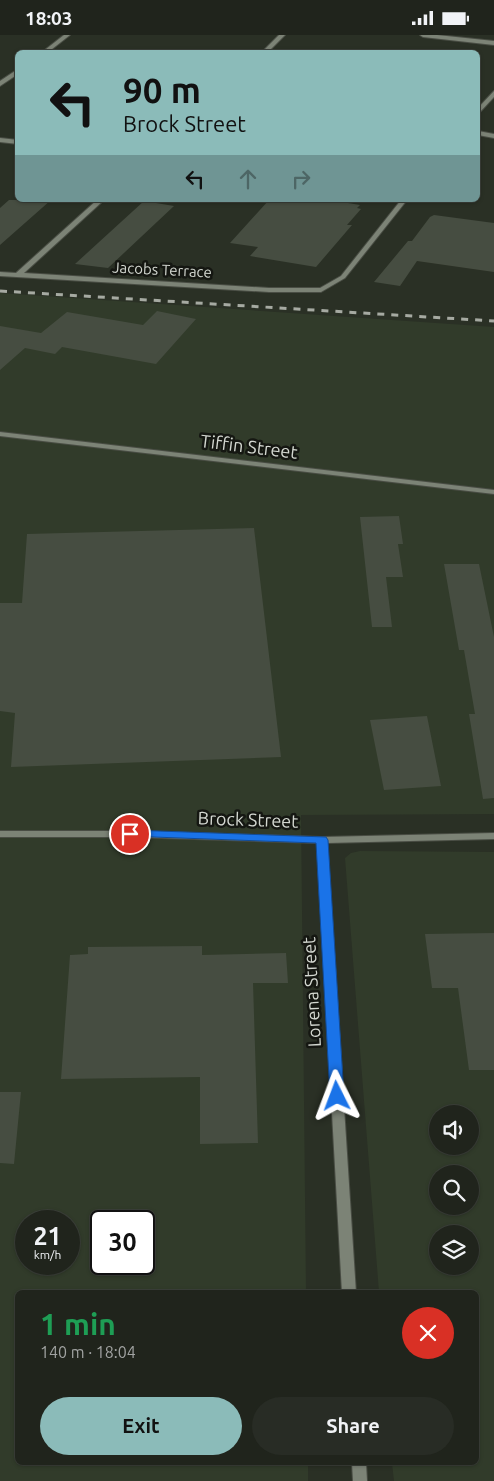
<!DOCTYPE html>
<meta charset="utf-8">
<style>
:root{--surface:#20241c;--page:#282c25;--text:#f1f3f6;--muted:#a2a4a3;--line:#3d413b;--accent:#8bbbb9}
body{margin:0;font-family:Ubuntu,sans-serif;background:var(--page);color:var(--text);height:100vh;display:flex;flex-direction:column;font-size:19px;white-space:nowrap}
*{box-sizing:border-box;margin:0}
p{font-size:16px;color:var(--muted)}
.icon{flex:none;width:28px;height:28px;fill:none;stroke:currentColor;stroke-width:2;stroke-linecap:round;stroke-linejoin:round}
.map{position:relative;flex:1;overflow:hidden}
.drawer{position:absolute;left:15px;top:1255px;width:464px;height:175px;display:flex;flex-direction:column;background:var(--surface);border-radius:8px;box-shadow:0 1px 4px #0004,0 0 0 1px var(--line)}
.drawer>*{flex:none}
.hud{position:absolute;left:15px;top:15px;width:465px;height:152px;border-radius:8px;box-shadow:0 1px 4px #0004,0 0 0 1px var(--line);background:#8bbbb9;color:#111;overflow:hidden}
.buttons{position:absolute;left:429px;top:1070px;display:grid;gap:10px}
.buttons a{display:grid;place-items:center;width:50px;height:50px;border-radius:50%;background:var(--surface);box-shadow:0 1px 4px #0004,0 0 0 1px var(--line);font-size:25px}
.speed{position:absolute;left:15px;top:1175px;display:flex;gap:10px;font-size:25px;font-weight:700;text-align:center}
.speed>*{display:grid;place-content:center;width:65px;height:65px;border-radius:50%;background:var(--surface);box-shadow:0 1px 4px #0004,0 0 0 1px var(--line);line-height:1}
.speed small{font-size:12px;font-weight:400}
.speed .limit{border:2px solid #111;border-radius:8px;background:#fff;color:#111}
.pin{position:absolute;display:grid;place-items:center;width:42px;height:42px;color:#fff;margin:-21px;border:2px solid #fff;border-radius:50%;box-shadow:0 1px 5px #0007}
.me{position:absolute;width:55px;margin:-28px;rotate:357deg;stroke-linejoin:round;filter:drop-shadow(0 0 4px #0008)}
.turn{display:flex;align-items:center;gap:18px;height:105px;padding:0 25px;font-size:22px}
.turn .icon{width:65px;height:65px;stroke-width:2.5}
.turn b{display:block;font-size:35px;line-height:42px}
.lanes{display:flex;align-items:center;height:48px;padding:0 25px;background:#0003;justify-content:center;gap:25px;direction:ltr}
.lanes .off{opacity:.35}
.round{display:grid;place-items:center;flex:none;width:52px;height:52px;border-radius:26px;background:var(--page)}
.headline{display:flex;align-items:center;justify-content:space-between;height:85px;padding:0 25px}
h1{font-size:30px;font-weight:700;line-height:38px;color:#1e9e55}
.action{display:flex;gap:10px;margin-top:auto;padding:10px 25px}
.action a{flex:1;height:58px;border-radius:30px;background:var(--accent);color:#111;font-size:20px;font-weight:700;line-height:58px;text-align:center}
.action a+a{background:var(--page);color:var(--text)}
.status{display:flex;justify-content:space-between;align-items:center;height:35px;padding:0 25px;background:var(--surface);direction:ltr}
.status svg{height:14px;fill:currentColor}
.map>svg:first-child{display:block}
</style>
<div class="status"><b>18:03</b><svg viewBox="0 0 49 12"><path d="M0 12V9h3v3zM5 12V6h3v6zM10 12V3h3v9zM15 12V0h3v12zM26 1h20v11H26zM47 4h2v5h-2z"/></svg></div>
<div class="map">
<svg width="494" height="1446" viewBox="0 0 494 1446">
<rect width="100%" height="100%" fill="#2a3025"/>
<!-- built -->
<path fill="#313b2a" fill-rule="evenodd" d="M0,258L494,292V779L301,780L306,1257L18,1258V1428H308V1446H0ZM26,1186H69V1229H26ZM101,1186H144V1229H101Z
M360,816L494,817V1446H394L392,1428H476V1258L379,1257L345,823L351,818ZM438,1079H470V1111H438ZM438,1139H470V1171H438ZM438,1199H470V1231H438Z"/>
<!-- building -->
<path fill="#464d41" d="M9,165H51L0,210V173Z
M269,165H330L360,170L357,173L361,174L347,190H352L316,232L250,221L258,212L230,208Z
M144,166L174,171L108,233L75,229Z
M434,180L494,188V237L417,226L400,251L374,247L408,206H412L430,182Z
M157,276L196,284L156,329L62,312L55,319L25,313L0,335V291L41,298L67,277L143,290Z
M399,481L403,509H398L403,542H386L392,592H372L360,482Z
M254,493L281,722L11,732L15,678L0,676V568H22L27,499Z
M444,529H479L494,602V763L483,764L469,679H475L464,615H459Z
M427,681L441,751L384,755L370,685Z
M494,898V1035H469L458,953H432L425,899Z
M202,911V920L286,918L288,948H253L258,1108L200,1109V1042L61,1044L70,920L88,919V912Z
M0,1057H21L14,1129L0,1128Z"/>
<g fill="none" stroke-linecap="round" stroke-linejoin="round">
<defs>
<path id="minor" d="M279,0H285L267,18H261Z
M420,0H437L494,6V10L423,2Z
M494,56V62L480,77L478,78V73Z
M478,96L494,99V103L478,100Z
M0,103L18,105V109L0,107Z
M97,165H104L24,238L269,253H320L341,241L401,165H407L345,243L321,257H269L0,241V237L16,238Z
M0,796H130L322,802L494,798V804L327,808L356,1258H342L317,808L130,802H0Z
M352,1428H366L367,1446H353Z"/>
<path id="tertiary" d="M64,0H70L47,18H41Z
M18,34V39L0,51V46Z
M0,397L494,455V459L0,401Z"/>
</defs>
<!-- minor casing -->
<use href="#minor" stroke="#494d44" stroke-width="2"/>
<!-- tertiary casing -->
<use href="#tertiary" stroke="#494d44" stroke-width="2"/>
<!-- minor -->
<use href="#minor" fill="#7c8376" fill-rule="evenodd"/>
<!-- tertiary -->
<use href="#tertiary" fill="#7c8376" fill-rule="evenodd"/>
<!-- rail -->
<path stroke="#a6aaa2" stroke-width="3" stroke-dasharray="7 7" stroke-linecap="butt" d="M0,256L494,286"/>
</g>
<!-- route -->
<path fill="#1a73e8" stroke="#114b97" d="M130,795L326,802L328,805L344,1061L342,1064H332L330,1061L316,808L126,801L124,799Z"/>
<g text-anchor="middle" stroke-width="5" stroke-linejoin="round" paint-order="stroke">
<!-- far-street labels -->
<g font-size="15" fill="#d3d7d0" stroke="#151712">
<text transform="translate(162 235) rotate(3)" y="5">Jacobs Terrace</text>
</g>
<!-- street labels -->
<g font-size="18" fill="#d3d7d0" stroke="#151712">
<text transform="translate(249 412) rotate(7)" y="6">Tiffin Street</text>
<text transform="translate(248 785) rotate(2)" y="6">Brock Street</text>
<text transform="translate(312 957) rotate(-93)" y="6">Lorena Street</text>
</g>
</g>
</svg>
<div class="buttons">
<a><svg class="icon" aria-label="sound" viewBox="0 0 24 24"><path d="M4 9h4l5-4v14l-5-4H4zM17 9q2 3 0 6"/></svg></a>
<a><svg class="icon" aria-label="search" viewBox="0 0 24 24"><circle cx="10" cy="10" r="6"/><path d="M15 15l6 6"/></svg></a>
<a><svg class="icon" aria-label="layers" viewBox="0 0 24 24"><path d="M12 4l9 5-9 5-9-5zM3 14l9 5 9-5"/></svg></a>
</div>
<div class="speed"><div>21<small>km/h</small></div><div class="limit">30</div></div>
<div class="pin" style="left:130px;top:799px;background:#d93025"><svg class="icon" aria-label="arrive" viewBox="0 0 24 24"><path d="M6 21V4h12l-3 4 3 4H6"/></svg></div>
<svg class="me" style="left:337px;top:1061px" viewBox="-20 -20 40 40"><path d="M0-17L14 15 0 8-14 15z" fill="#1a73e8" stroke="#fff" stroke-width="4"/></svg>
<div class="hud">
<div class="turn"><svg class="icon" aria-label="left" viewBox="0 0 24 24"><path d="M17 20v-9H6M10 6l-5 5 5 5"/></svg><div><b>90 m</b>Brock Street</div></div>
<div class="lanes"><svg class="icon" aria-label="left" viewBox="0 0 24 24"><path d="M17 20v-9H6M10 6l-5 5 5 5"/></svg><svg class="icon off" aria-label="ahead" viewBox="0 0 24 24"><path d="M12 20V5M6 11l6-6 6 6"/></svg><svg class="icon off" aria-label="right" viewBox="0 0 24 24"><path d="M7 20v-9h11M14 6l5 5-5 5"/></svg></div>
</div>
<section class="drawer">
<div class="headline"><div><h1>1 min</h1><p>140 m · 18:04</p></div><a class="round" style="background:#d93025;color:#fff"><svg class="icon" aria-label="close" viewBox="0 0 24 24"><path d="M6 6l12 12M18 6L6 18"/></svg></a></div>
<div class="action"><a>Exit</a><a>Share</a></div>
</section>
</div>
